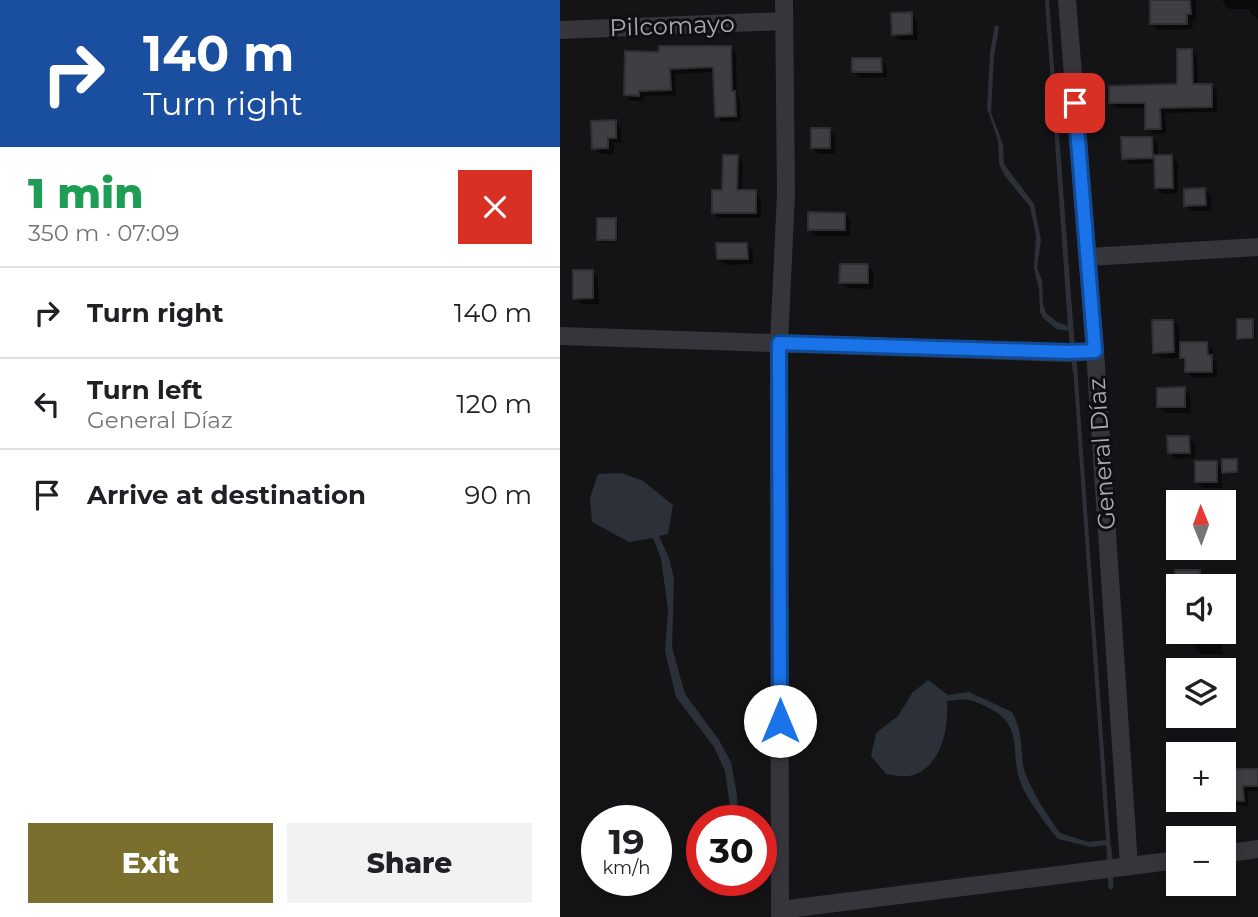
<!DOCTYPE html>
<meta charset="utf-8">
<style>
:root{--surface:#fff;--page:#f2f2f2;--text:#202124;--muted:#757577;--line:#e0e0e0;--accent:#7a6f2d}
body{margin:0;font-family:Montserrat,sans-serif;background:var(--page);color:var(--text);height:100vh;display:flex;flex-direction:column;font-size:26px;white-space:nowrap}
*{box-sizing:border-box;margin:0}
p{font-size:23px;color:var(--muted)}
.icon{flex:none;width:38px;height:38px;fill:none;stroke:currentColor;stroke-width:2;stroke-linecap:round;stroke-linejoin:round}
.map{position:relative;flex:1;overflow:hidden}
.drawer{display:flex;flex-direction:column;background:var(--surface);width:560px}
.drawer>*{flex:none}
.guide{background:#1a4fa0;color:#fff;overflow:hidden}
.needle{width:46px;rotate:359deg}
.controls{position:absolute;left:606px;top:490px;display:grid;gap:14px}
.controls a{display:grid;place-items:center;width:70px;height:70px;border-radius:0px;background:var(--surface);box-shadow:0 4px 10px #0003;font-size:35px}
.speed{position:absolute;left:21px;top:805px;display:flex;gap:14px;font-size:35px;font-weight:700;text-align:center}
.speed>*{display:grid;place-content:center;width:91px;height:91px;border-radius:50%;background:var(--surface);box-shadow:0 4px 10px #0003;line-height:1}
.speed small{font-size:18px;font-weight:400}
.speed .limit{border:10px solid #d22;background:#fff;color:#111}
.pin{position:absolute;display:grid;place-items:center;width:60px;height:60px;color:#fff;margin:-30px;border-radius:14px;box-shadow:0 4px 10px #0006}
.me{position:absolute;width:77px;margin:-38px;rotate:0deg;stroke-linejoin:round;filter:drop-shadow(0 0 5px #0008)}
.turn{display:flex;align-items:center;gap:24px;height:147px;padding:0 28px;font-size:32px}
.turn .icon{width:91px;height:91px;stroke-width:2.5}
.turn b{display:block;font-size:49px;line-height:60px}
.round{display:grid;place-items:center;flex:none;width:74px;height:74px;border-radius:0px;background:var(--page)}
.summary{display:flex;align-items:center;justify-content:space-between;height:119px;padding:0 28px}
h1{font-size:42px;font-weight:800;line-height:52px;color:#1e9e55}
.action{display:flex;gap:14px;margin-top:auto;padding:14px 28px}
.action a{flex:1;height:80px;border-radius:0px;background:var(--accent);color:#fff;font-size:28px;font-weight:800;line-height:80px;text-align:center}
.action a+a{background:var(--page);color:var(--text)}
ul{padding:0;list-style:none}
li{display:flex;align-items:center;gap:21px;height:91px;padding:0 28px;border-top:2px solid var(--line)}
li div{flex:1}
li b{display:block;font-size:26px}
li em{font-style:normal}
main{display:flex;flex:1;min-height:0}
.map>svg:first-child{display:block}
</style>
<main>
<section class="drawer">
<div class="guide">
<div class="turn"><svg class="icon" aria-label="right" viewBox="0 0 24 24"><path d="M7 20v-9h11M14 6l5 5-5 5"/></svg><div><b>140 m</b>Turn right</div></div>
</div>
<div class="summary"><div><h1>1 min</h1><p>350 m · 07:09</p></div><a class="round" style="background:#d93025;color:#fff"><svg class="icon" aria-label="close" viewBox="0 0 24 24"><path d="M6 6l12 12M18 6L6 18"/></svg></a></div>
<ul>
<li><svg class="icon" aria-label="right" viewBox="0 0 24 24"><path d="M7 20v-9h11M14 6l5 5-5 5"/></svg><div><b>Turn right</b></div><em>140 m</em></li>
<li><svg class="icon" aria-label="left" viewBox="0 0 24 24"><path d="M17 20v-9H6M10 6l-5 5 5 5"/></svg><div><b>Turn left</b><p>General Díaz</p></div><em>120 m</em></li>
<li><svg class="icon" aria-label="arrive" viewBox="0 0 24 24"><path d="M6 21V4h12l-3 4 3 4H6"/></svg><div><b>Arrive at destination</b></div><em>90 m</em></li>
</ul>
<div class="action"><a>Exit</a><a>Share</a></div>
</section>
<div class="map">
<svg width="698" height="917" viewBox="0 0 698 917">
<rect width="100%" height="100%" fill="#141416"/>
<!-- water -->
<path fill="#2b3039" d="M485,0H489L514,336H509V331L496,329L483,318L480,312L479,290L474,268L476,236L470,207L445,176L439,164L438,141L427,108L430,53L435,25L439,27L434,56L431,113L443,144L444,164L474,204L481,240L477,268L482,280L483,304L486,313L497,322L508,326Z
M513,366H517L551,852H547L546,845L531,847L498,839C487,826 467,799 461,784C449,754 465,726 429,708C411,699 408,698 387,701C389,726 382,766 353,775C346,778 334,775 326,774L311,756L316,733L338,716L352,693L368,680L388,695L409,692L452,712C462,730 461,746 463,765C466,783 489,818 500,833L528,842L546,840Z
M62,473L83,481L113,505L108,534L99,536L109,558L114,579L112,647L125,694L159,740L171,762L177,795L178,821H172L165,771L154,747L116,697L105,651L108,610L101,558L93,538L69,542L32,522L30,498L38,474Z"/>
<!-- shadow -->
<path fill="#0007" d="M591,0H636V20H632L633,29L598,30L592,23Z
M662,0H698V19L690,13V9H668Z
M351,14L357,20L358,40H340L333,34Z
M170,48L176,53L177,96L180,99L181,121L162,122L157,116L155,72L115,74L116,95L84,96V101H71L66,95L101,54Z
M631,51L637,56L638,86L651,85L657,91V112L605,113L606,133L593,134L587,128V108H556L551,103L618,87Z
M321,60L327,66V77L300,78L294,72Z
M55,122L61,128L62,143H54V154H40L34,148Z
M269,130L275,136V154H259L253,148Z
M592,138L598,145V157H612L618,163V193L603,194L596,187V163L570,164L563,158Z
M177,157L183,162L182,192H195L201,198V218H159L154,213Z
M645,190L651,196V211H632L626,205Z
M284,214L291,220L290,236H256L249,229Z
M55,220L58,222V241L42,242L39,239Z
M187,245L193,251V264L165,265L158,259Z
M308,266L314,272L313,289L287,288L281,282Z
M32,272L38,278L39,304H21L15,298Z
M613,321L619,327V344L647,343L653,350V359L657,363V377L633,378L627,372L626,362L619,355V358H601L594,352Z
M693,321L695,323V340H681L679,338Z
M624,389L630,395L631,413H605L599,407Z
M629,438L635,444V458L616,459L610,452Z
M676,461L678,463V474H666L662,470V488H643L637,482L656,463L664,470Z
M640,571L645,577V586H618V625L614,621V610H617V572Z
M635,632H662V654H641L635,648Z
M698,770V791H688V806H669L663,800V771Z"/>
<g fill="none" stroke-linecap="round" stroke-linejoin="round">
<!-- stream -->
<path stroke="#2b3039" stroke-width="5" d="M511,331L515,370
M549,848L551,887"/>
</g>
<!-- building -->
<path fill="#3f3e43" stroke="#2f2e32" stroke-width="2" d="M590,0H630L631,14H627V24H590Z
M352,12V34L332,35L331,13Z
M99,46H171L172,91H175L176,116L155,117L153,67L110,69L111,90L79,91V96L64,95L65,51L99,52Z
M617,49H632L633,84H652V107L600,108L601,129H585V103H549V86L617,84Z
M292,58H321L322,72H292Z
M56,120V138H48V148L32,149L31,121Z
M251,128H270V148H251Z
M561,137H592L593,158L562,159Z
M163,155H178L177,190H196V213H152V190H162Z
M594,155H612L613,188H595Z
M645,188L646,205L624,206V189Z
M248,212L285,213V230H248Z
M37,218H56V240H37Z
M156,243H187L188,259H157Z
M280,264H308V283H279Z
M13,270H33V298L13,299Z
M677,319H693V338L677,339Z
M592,320H613L614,352L593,353Z
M620,342H647L648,355H652V372H625V358H620Z
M625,387V407H597V388Z
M607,436H629L630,453H608Z
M662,459H677V472L662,473Z
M635,461H657V482H635Z
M615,570H640V584H615Z
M663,769H698V786H683L684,801H663Z"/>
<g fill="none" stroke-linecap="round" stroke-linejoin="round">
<!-- minor -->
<path stroke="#35353b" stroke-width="18" d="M507,0L535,351L569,866
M0,30L224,21
M528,257L698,247
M0,336L509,353L535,351
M663,854L698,849
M220,910L618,860
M220,917L219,343L226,194L224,0"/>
</g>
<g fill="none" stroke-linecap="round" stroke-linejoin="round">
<defs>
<path id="route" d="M220,721L219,343L509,352L535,351L515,103"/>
</defs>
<!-- route casing -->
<use href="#route" stroke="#114b97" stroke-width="18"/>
<!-- route -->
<use href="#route" stroke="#1a73e8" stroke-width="12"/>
</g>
<g text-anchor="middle" stroke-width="6" stroke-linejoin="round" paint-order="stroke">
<!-- street labels -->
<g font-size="24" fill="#a7a8b5" stroke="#0f0f11">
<text transform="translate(112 26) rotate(-2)" y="8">Pilcomayo</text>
<text transform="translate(542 454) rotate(-94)" y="8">General Díaz</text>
</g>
</g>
</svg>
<div class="controls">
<a><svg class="needle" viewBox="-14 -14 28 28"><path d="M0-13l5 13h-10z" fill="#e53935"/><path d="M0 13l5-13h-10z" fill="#757577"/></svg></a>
<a><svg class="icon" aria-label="sound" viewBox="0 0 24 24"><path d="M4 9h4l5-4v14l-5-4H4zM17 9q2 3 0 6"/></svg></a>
<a><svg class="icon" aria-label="layers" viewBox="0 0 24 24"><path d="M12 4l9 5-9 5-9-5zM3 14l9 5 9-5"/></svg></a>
<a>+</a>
<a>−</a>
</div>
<div class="speed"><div>19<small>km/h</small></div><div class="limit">30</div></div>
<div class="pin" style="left:515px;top:103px;background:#d93025"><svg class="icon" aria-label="arrive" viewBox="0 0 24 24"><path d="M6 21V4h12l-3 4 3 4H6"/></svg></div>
<svg class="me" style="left:220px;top:721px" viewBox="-20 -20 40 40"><circle r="19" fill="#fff"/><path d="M0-13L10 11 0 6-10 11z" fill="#1a73e8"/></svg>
</div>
</main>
